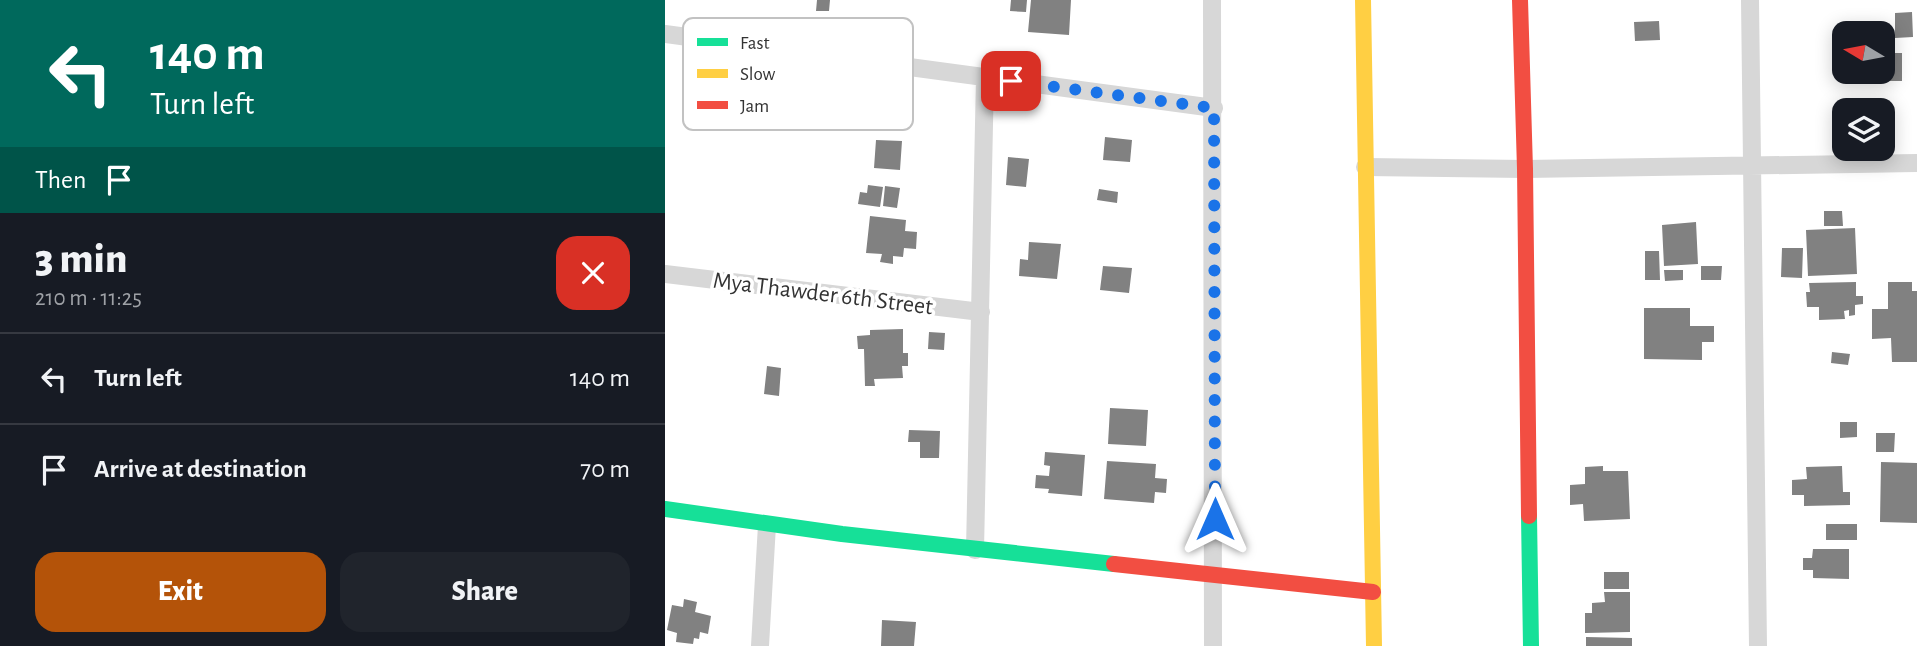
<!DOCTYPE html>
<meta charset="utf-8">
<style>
:root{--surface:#171b24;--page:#20242c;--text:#f1f3f6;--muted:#9ea1a6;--line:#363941;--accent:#b45309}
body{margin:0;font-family:"Alegreya Sans",sans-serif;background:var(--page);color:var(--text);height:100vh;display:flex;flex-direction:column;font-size:26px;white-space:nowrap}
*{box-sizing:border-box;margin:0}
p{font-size:23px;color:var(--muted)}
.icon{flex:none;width:38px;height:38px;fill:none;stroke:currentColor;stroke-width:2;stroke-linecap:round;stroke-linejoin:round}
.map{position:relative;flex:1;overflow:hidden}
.details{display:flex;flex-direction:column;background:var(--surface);width:665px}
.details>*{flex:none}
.guide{background:#00695c;color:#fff;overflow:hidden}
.needle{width:46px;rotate:280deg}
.fabs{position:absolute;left:1167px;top:21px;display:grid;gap:14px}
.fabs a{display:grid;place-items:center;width:63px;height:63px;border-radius:14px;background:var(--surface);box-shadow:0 4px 18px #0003;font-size:35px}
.pin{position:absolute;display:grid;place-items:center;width:60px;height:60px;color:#fff;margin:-30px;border-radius:14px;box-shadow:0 4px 10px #0006}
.me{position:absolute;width:77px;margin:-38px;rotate:0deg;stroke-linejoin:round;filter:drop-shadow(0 0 5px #0008)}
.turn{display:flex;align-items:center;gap:24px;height:147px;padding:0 35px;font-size:32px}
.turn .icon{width:91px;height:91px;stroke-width:2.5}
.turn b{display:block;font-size:49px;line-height:60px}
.then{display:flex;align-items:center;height:66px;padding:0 35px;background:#0003;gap:14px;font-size:26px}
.round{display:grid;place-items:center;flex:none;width:74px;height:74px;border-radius:21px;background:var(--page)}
.overview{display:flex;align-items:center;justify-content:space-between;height:119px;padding:0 35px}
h1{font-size:42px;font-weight:800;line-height:52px}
.action{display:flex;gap:14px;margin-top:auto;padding:14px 35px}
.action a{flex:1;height:80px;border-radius:21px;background:var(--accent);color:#fff;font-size:28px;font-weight:800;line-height:80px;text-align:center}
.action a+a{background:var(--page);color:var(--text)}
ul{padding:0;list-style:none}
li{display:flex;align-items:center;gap:21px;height:91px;padding:0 35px;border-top:2px solid var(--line)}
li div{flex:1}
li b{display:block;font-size:26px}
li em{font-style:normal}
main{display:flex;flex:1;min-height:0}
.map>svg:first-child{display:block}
</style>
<main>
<section class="details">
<div class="guide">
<div class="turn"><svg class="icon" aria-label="left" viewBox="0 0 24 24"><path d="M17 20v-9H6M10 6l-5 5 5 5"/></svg><div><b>140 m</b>Turn left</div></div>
<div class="then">Then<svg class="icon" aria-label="arrive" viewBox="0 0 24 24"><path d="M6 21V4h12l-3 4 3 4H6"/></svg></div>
</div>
<div class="overview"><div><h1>3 min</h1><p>210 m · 11:25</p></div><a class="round" style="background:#d93025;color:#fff"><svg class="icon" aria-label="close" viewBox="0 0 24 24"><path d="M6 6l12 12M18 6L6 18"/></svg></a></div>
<ul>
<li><svg class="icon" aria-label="left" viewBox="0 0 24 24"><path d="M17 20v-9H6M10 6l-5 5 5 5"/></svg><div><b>Turn left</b></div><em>140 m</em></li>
<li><svg class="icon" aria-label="arrive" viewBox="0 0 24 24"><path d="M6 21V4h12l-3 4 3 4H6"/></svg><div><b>Arrive at destination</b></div><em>70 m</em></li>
</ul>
<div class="action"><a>Exit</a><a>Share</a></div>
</section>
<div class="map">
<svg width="1252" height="646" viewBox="0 0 1252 646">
<rect width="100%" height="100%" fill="#fff"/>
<!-- building -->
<path fill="#818181" d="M152,0H165L164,11H151Z
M346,0H362L361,12L345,11Z
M366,0H406L404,35L363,32Z
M1247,12L1248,37L1230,38V13Z
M994,21L995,40L970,41L969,22Z
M1218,53H1237V81H1211V72H1218Z
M440,137L467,140L465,162L438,160Z
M211,140L237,141L235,170L209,168Z
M343,157L364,159L361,187L341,185Z
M203,185L218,187L215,207L193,204L195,192L202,193Z
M220,186L235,188L232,208L218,206Z
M434,189L453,192L452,203L432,200Z
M1159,211H1177L1178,226H1159Z
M205,216L241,220L240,231L252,232L251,249L239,248L238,257L228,256V264L215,262L217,254L201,253Z
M1031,222L1033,264L999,266L997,225Z
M1190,228L1192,274L1143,276L1141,230Z
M364,242L396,244L392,279L354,276L355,259L363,260Z
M1117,248H1138L1137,278L1116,277Z
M980,251H994L995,280H980Z
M438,266L467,268L464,293L435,290Z
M1036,266H1057L1056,280H1036Z
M999,270H1018V280L1000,281Z
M1191,282V296H1198V304L1190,305V315L1184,316V310L1179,311L1180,319L1154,320V307H1142L1141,292H1145L1144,283Z
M1223,282H1247V291H1252V362H1227L1226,338L1207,339V309H1223Z
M979,308H1025V326H1049V342H1037V360L979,359Z
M238,329V353H243V366H237L238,378L209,379L210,386H200L199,349H193L192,336L205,335V330Z
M264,332L280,333L279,350L263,349Z
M1167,352L1185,354L1183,365L1166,363Z
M102,366L116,368L114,396L99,394Z
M445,408L483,410L481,446L443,444Z
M1175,422H1192V437L1175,438Z
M244,430L275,431L274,458H255V442H243Z
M1211,433H1230L1229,452H1211Z
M380,452L420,455L417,496L383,493L384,489L370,488L371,475L384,476L385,466L379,465Z
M442,461L491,464L490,478L502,479L501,493L490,492L489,503L439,499Z
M1216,462L1252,463V523L1215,522Z
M938,466V471H963L965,519L919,521L918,504L905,505V485L920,484V467Z
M1177,466L1178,492H1185V505L1139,506V495H1127V480L1142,479L1141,467Z
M1161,524H1192V540H1161Z
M1148,549H1184V579L1148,578V570H1138V558H1147Z
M939,572H964V589H939Z
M939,592H965V632L920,633V613H927V603L940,602Z
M19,599L32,602L30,612L46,616L43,634L35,632L34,639L29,638L28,644L11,642L12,633L2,630L7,605L18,607Z
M217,620L251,622L249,646H216Z
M921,637L967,638V646H921Z"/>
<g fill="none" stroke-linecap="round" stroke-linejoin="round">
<!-- street -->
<path stroke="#d7d7d7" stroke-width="18" d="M547,0L548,646
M1085,0L1093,646
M0,34L549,108
M700,167L860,169L1252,163
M0,274L316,312
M310,550L320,77
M95,646L102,525"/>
<!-- fast -->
<path stroke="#16e098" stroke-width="16" d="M0,509L177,534L449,564
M864,516L866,646"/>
<!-- slow -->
<path stroke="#ffcf43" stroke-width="16" d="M698,0L709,646"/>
<!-- jam -->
<path stroke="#f24e42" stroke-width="16" d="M855,0L860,169L864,516
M449,564L708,592"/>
</g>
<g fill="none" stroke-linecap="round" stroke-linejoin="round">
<!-- route -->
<path stroke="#1a73e8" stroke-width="12" stroke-dasharray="0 21.6" d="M346,81L549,108L550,519"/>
</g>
<g text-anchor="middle" stroke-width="7" stroke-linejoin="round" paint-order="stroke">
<!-- street labels -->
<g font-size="24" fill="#333" stroke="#fff">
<text transform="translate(158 293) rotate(7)" y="8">Mya Thawder 6th Street</text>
</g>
</g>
<!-- legend -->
<rect x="18" y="18" width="230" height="112" rx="10" fill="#fff" stroke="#c2c2c2" stroke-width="2"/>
<rect x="32" y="38" width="31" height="8" fill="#16e098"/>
<rect x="32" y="69" width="31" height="9" fill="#ffcf43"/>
<rect x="32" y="101" width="31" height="8" fill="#f24e42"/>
<g font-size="19" fill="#333">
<text x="75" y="49">Fast</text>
<text x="75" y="80">Slow</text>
<text x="75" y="112">Jam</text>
</g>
</svg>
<div class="fabs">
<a><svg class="needle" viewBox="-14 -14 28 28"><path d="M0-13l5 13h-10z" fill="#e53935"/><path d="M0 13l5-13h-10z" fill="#9ea1a6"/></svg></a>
<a><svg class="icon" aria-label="layers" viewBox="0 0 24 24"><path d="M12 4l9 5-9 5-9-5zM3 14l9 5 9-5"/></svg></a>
</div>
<div class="pin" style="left:346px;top:81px;background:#d93025"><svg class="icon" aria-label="arrive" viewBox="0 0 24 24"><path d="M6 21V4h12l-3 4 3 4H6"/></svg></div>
<svg class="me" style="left:550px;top:519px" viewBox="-20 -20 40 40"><path d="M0-17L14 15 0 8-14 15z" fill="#1a73e8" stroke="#fff" stroke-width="4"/></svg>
</div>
</main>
